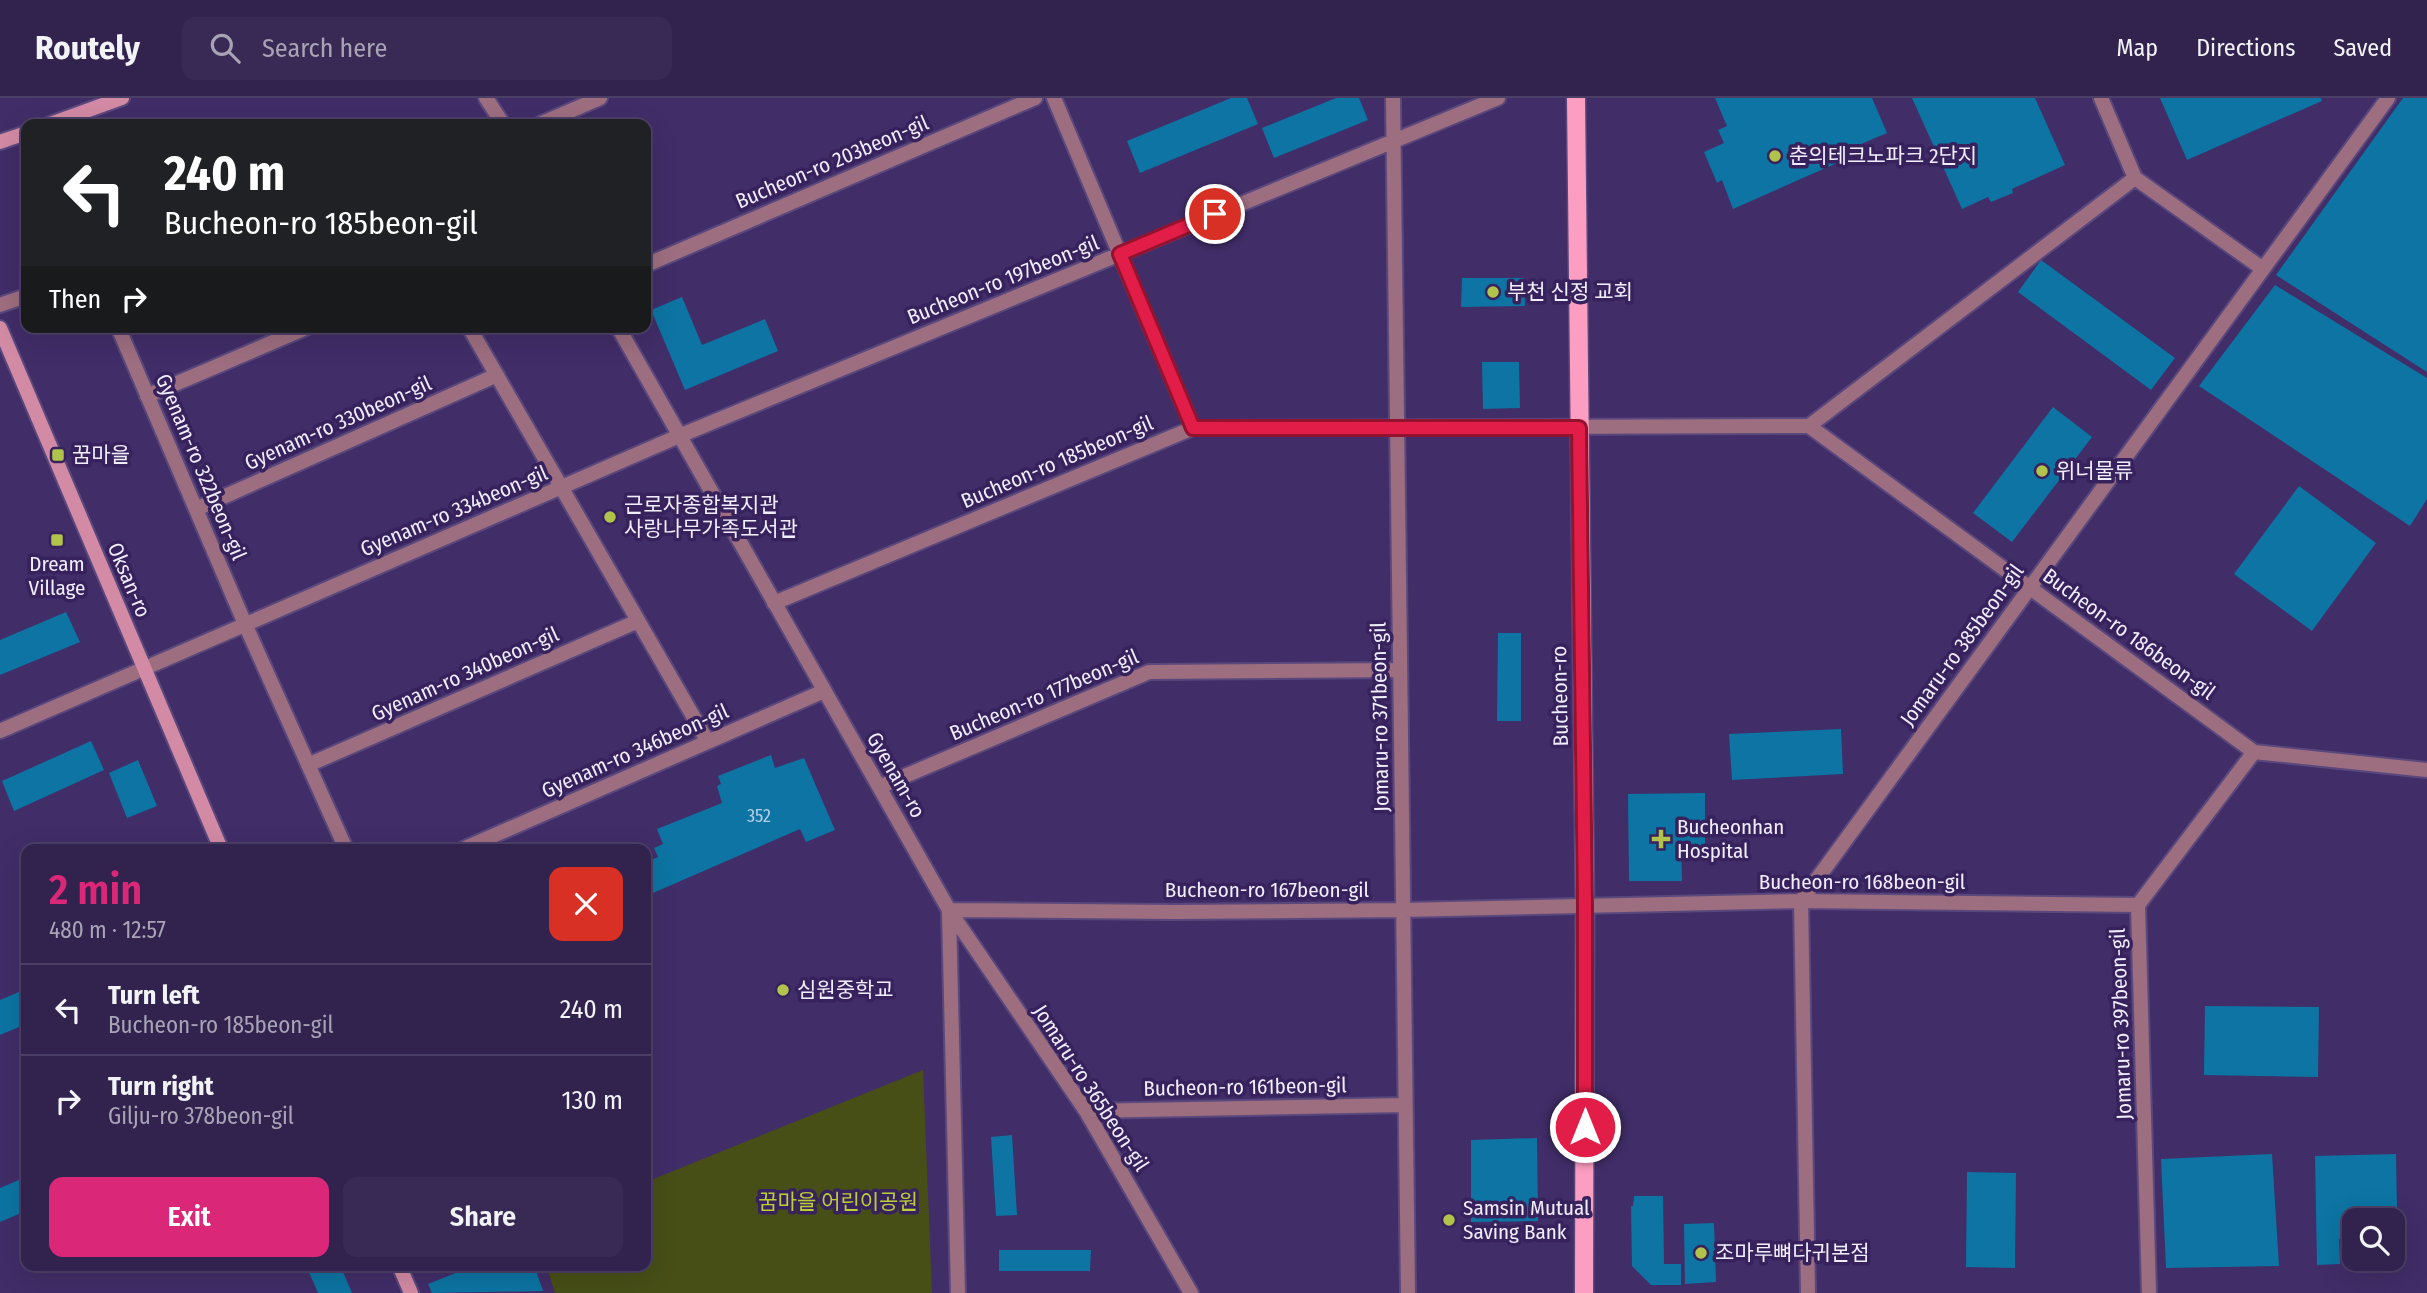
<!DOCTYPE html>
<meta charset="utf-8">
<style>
:root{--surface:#31224e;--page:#392a55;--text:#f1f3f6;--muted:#a8a4b6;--line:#4c3f66;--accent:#db2777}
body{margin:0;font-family:"Fira Sans Condensed","Noto Sans KR",sans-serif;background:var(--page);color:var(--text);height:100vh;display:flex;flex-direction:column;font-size:26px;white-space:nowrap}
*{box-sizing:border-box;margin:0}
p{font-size:23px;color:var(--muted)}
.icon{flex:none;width:38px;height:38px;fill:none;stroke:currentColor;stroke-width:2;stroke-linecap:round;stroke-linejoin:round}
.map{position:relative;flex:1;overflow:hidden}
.sheet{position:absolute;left:21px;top:746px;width:630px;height:427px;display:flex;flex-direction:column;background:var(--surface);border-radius:14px;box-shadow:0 7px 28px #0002,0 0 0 2px var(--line)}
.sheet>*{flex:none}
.top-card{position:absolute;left:21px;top:21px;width:630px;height:214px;border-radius:14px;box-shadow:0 7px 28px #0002,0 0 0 2px var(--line);background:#202124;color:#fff;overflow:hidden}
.tools{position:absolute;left:2342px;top:1110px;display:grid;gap:14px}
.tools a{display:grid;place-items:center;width:63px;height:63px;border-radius:14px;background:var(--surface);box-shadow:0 7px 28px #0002,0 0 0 2px var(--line);font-size:35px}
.pin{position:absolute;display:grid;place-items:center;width:60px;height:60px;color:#fff;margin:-30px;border:4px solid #fff;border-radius:50%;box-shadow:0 2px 7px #0007}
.me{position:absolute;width:77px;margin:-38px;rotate:0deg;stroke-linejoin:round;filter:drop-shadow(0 0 5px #0008)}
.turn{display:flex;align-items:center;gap:24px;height:147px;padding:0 28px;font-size:32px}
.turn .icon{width:91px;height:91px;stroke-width:2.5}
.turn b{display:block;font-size:49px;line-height:60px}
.then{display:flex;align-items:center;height:66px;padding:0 28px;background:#0003;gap:14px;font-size:26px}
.round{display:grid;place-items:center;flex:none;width:74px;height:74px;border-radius:14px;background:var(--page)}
.overview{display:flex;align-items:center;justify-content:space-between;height:119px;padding:0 28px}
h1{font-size:42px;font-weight:600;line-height:52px;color:var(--accent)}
.cta{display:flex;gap:14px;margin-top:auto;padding:14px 28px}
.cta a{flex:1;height:80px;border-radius:14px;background:var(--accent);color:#fff;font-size:28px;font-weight:600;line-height:80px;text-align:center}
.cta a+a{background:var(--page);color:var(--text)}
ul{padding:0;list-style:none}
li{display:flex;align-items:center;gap:21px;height:91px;padding:0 28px;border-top:2px solid var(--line)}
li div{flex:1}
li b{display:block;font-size:26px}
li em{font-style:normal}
header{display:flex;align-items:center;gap:42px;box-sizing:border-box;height:98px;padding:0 35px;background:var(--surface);border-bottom:2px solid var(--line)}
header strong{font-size:33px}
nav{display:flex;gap:38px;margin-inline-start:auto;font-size:24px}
.search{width:490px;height:63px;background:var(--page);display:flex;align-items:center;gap:18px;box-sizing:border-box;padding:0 24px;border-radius:14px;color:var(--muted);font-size:26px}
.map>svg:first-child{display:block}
</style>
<header>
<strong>Routely</strong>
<div class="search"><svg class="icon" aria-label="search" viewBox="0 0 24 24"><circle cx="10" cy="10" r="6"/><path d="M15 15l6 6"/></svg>Search here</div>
<nav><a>Map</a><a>Directions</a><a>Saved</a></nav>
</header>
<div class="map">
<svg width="2427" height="1195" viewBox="0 0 2427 1195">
<rect width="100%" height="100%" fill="#412d68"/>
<!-- green -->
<path fill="#474f17" d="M923,972L932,1195H555L546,1167H646V1084Z"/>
<!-- building -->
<path fill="#0d74a3" d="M1231,0H1247L1258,26L1140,75L1127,43Z
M1336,0H1359L1368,22L1274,60L1262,30Z
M1715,0H1872L1887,35L1842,54L1846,61L1733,111L1722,82L1717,85L1704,54L1724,45L1718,32L1727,28Z
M1912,0H2035L2065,67L2012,91L2013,95L1991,104L1988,99L1962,111Z
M2160,0H2321L2322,3L2187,62Z
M2403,0H2427V274L2276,177Z
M2041,162L2175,260L2151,292L2018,194Z
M1462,180H1524L1525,208L1461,209Z
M2275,187L2427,280V401L2410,428L2199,288Z
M682,199L702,247L765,221L778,253L685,292L651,212Z
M1482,264H1519L1520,310L1483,311Z
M2053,309L2092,339L2012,444L1973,415Z
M2299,388L2376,445L2312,533L2234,476Z
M66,514L80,544L0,577V542Z
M1498,535H1521V623H1497Z
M1841,631L1843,676L1732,682L1729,636Z
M91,643L104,672L14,713L2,683Z
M771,657L775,670L804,660L835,732L806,744L800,731L646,798V764L658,759L654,750L663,746L657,731L722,705L717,688L721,686L718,678Z
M138,662L157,708L127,720L109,675Z
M1705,695V750L1681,748L1682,783H1629L1628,696Z
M26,891V926L0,937V902Z
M2205,908L2319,909L2318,979L2204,977Z
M1012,1037L1017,1117L996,1118L991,1039Z
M1537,1040L1538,1123L1471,1124V1042Z
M2272,1056L2279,1168L2166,1170L2161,1061Z
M2396,1056L2398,1172H2373V1160H2392V1122H2354V1141H2339L2340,1166L2317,1167L2315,1058Z
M1967,1074L2016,1075L2015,1170L1966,1169Z
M26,1079V1113L0,1124V1090Z
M1634,1098H1663L1664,1166H1681V1187H1651L1632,1168L1631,1108H1633Z
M1714,1125L1716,1184L1685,1186L1684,1126Z
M999,1152H1091L1090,1173H999Z
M306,1167H340L352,1195H318Z
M476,1167H534L543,1193L432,1195L428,1186Z"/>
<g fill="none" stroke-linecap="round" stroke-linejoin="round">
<defs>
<path id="street" d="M486,0L503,26
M1054,0L1193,330
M1393,0L1408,1195
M2101,0L2135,80L2263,171
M540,26L600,0
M646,167L1035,0
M0,207L26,198
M118,229L245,526L346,751
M469,229L708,644
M618,229L949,812L1086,1013L1191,1195
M147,298L308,229
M1809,328L2135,80
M196,411L497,277
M774,505L1193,330L1809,328L2254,654
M0,633L679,338L1498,0
M2254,654L2427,672
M308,667L638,523
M879,689L1149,574L1400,572
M463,751L824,593
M949,812L1174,814L1403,812L1801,803L2138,807
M949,814L958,1195
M1086,1013L1405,1007
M1808,1195L1801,803L2388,0
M2149,1195L2138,807L2254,654"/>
<path id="secondary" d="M50,26L122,0
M0,44L26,35
M0,230L221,751
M399,1167L411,1195"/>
<path id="primary" d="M1576,0L1585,808L1584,1195"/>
</defs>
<!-- street casing -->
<use href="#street" stroke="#5a487d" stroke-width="18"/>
<!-- secondary casing -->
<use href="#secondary" stroke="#5a487d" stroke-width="18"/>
<!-- primary casing -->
<use href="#primary" stroke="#5a487d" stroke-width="21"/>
<!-- street -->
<use href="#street" stroke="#9d6e7f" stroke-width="14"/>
<!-- secondary -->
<use href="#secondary" stroke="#d38aa4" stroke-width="14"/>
<!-- primary -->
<use href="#primary" stroke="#fc9ec1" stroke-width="18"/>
</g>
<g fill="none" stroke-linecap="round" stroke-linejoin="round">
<defs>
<path id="route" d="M1215,116L1120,156L1193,330H1579L1585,808V1029"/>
</defs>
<!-- route casing -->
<use href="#route" stroke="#92132f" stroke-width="18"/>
<!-- route -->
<use href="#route" stroke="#e11d48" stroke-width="12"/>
</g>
<!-- markers -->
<g fill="#b2c34c" stroke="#37225d" stroke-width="2.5">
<circle cx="1775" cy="58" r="7"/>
<circle cx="1493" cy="194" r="7"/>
<rect x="51" y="350" width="14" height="14" rx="3.5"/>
<circle cx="2042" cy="373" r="7"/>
<circle cx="610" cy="419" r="7"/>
<rect x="50" y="435" width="14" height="14" rx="3.5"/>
<path d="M1657.5 730.5h7v7h7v7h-7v7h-7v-7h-7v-7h7z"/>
<circle cx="783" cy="892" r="7"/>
<circle cx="1449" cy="1122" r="7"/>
<circle cx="1701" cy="1155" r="7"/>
</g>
<g text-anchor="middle" stroke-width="7" stroke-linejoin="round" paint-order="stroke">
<!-- number labels -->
<g font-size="18" fill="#b7cfe6">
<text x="759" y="724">352</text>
</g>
<!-- poi labels -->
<g font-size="21" fill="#f0edfc" stroke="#37225d" text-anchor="start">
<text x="1789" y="65">춘의테크노파크 2단지</text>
<text x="1507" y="201">부천 신정 교회</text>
<text x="72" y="364">꿈마을</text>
<text x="2056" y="380">위너물류</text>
<text x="624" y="414">근로자종합복지관<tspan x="624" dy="24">사랑나무가족도서관</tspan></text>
<text x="57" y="473" text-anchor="middle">Dream<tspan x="57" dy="24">Village</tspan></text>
<text x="1677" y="736">Bucheonhan<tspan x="1677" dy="24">Hospital</tspan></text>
<text x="797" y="899">심원중학교</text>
<text x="1463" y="1117">Samsin Mutual<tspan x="1463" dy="24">Saving Bank</tspan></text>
<text x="1715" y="1162">조마루뼈다귀본점</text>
</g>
<!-- street labels -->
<g font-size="21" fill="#f0edfc" stroke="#37225d">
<text transform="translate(832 64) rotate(-23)" y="7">Bucheon-ro 203beon-gil</text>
<text transform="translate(1003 182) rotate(-22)" y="7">Bucheon-ro 197beon-gil</text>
<text transform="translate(338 325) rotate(-24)" y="7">Gyenam-ro 330beon-gil</text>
<text transform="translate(1057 364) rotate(-23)" y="7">Bucheon-ro 185beon-gil</text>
<text transform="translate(201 369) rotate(67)" y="7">Gyenam-ro 322beon-gil</text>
<text transform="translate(454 413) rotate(-23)" y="7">Gyenam-ro 334beon-gil</text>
<text transform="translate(129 482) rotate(67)" y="7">Oksan-ro</text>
<text transform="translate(2129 536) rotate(36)" y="7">Bucheon-ro 186beon-gil</text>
<text transform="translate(1962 547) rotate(-54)" y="7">Jomaru-ro 385beon-gil</text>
<text transform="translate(465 576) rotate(-24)" y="7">Gyenam-ro 340beon-gil</text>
<text transform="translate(1044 597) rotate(-23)" y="7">Bucheon-ro 177beon-gil</text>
<text transform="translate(1560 598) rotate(-91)" y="7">Bucheon-ro</text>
<text transform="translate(1380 619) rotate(-91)" y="7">Jomaru-ro 371beon-gil</text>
<text transform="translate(635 653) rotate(-24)" y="7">Gyenam-ro 346beon-gil</text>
<text transform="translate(896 677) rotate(60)" y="7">Gyenam-ro</text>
<text x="1862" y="791">Bucheon-ro 168beon-gil</text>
<text x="1267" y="799">Bucheon-ro 167beon-gil</text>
<text transform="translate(2121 926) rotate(-92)" y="7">Jomaru-ro 397beon-gil</text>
<text transform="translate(1245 989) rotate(-1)" y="7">Bucheon-ro 161beon-gil</text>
<text transform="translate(1091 990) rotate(57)" y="7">Jomaru-ro 365beon-gil</text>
</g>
<!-- park labels -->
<g font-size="21" fill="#bbce35" stroke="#37225d">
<text x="838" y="1111">꿈마을 어린이공원</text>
</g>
</g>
</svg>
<div class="tools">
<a><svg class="icon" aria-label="search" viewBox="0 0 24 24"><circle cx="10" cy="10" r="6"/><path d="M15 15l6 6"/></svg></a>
</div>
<div class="pin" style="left:1215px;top:116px;background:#d93025"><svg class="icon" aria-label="arrive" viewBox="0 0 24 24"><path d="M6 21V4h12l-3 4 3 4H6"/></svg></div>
<svg class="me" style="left:1585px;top:1029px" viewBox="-20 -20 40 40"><circle r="17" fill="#e11d48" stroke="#fff" stroke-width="3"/><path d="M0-11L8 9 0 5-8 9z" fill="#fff"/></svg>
<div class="top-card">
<div class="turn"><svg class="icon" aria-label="left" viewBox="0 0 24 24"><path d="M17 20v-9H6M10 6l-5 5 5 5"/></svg><div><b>240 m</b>Bucheon-ro 185beon-gil</div></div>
<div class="then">Then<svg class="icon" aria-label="right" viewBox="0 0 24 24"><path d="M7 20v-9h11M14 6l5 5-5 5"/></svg></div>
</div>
<section class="sheet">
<div class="overview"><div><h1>2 min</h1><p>480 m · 12:57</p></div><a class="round" style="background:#d93025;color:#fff"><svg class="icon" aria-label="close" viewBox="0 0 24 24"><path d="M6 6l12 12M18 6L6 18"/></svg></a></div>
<ul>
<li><svg class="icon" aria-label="left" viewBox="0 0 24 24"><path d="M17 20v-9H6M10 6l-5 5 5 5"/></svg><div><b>Turn left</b><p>Bucheon-ro 185beon-gil</p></div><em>240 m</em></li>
<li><svg class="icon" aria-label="right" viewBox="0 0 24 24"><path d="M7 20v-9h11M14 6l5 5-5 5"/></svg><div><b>Turn right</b><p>Gilju-ro 378beon-gil</p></div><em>130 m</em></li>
</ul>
<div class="cta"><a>Exit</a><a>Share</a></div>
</section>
</div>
